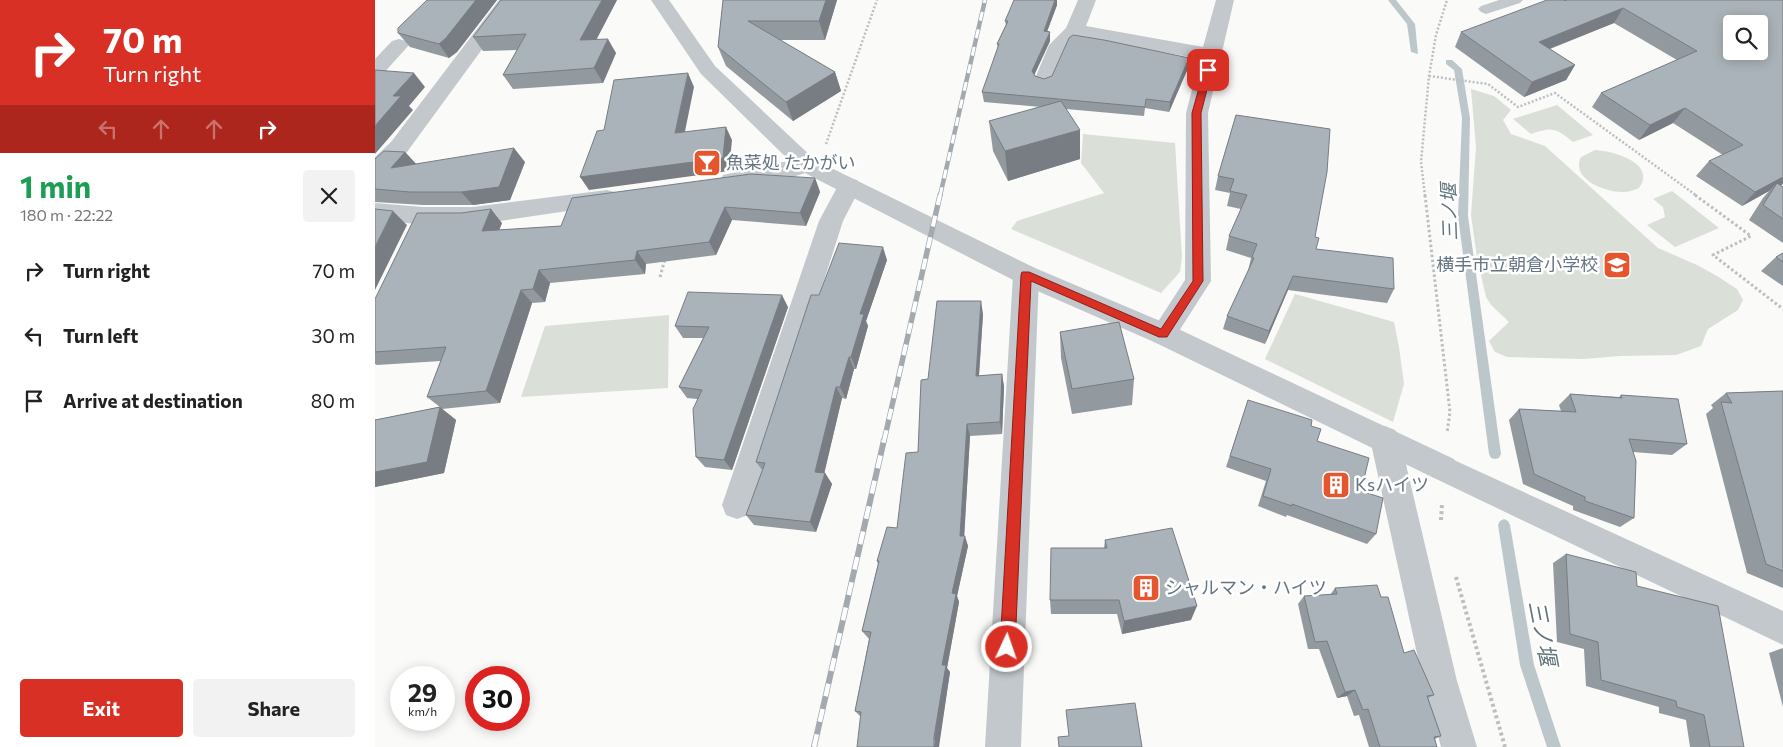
<!DOCTYPE html>
<meta charset="utf-8">
<style>
:root{--surface:#fff;--page:#f2f2f2;--text:#222;--muted:#767676;--accent:#d93025}
body{margin:0;font-family:Commissioner,"Noto Sans JP",sans-serif;background:var(--page);color:var(--text);height:100vh;display:flex;flex-direction:column;font-size:19px;white-space:nowrap}
*{box-sizing:border-box;margin:0}
p{font-size:16px;color:var(--muted)}
.icon{flex:none;width:28px;height:28px;fill:none;stroke:currentColor;stroke-width:2;stroke-linecap:round;stroke-linejoin:round}
.map{position:relative;flex:1;overflow:hidden}
.drawer{display:flex;flex-direction:column;background:var(--surface);width:375px}
.drawer>*{flex:none}
.banner{background:#d93025;color:#fff;overflow:hidden}
.buttons{position:absolute;left:1348px;top:15px;display:grid;gap:10px}
.buttons a{display:grid;place-items:center;width:45px;height:45px;border-radius:5px;background:var(--surface);box-shadow:0 2px 12px #0003;font-size:25px}
.speed{position:absolute;left:15px;top:666px;display:flex;gap:10px;font-size:25px;font-weight:700;text-align:center}
.speed>*{display:grid;place-content:center;width:65px;height:65px;border-radius:50%;background:var(--surface);box-shadow:0 2px 12px #0003;line-height:1}
.speed small{font-size:12px;font-weight:400}
.speed .limit{border:8px solid #d22;background:#fff;color:#111}
.pin{position:absolute;display:grid;place-items:center;width:42px;height:42px;color:#fff;margin:-21px;border-radius:10px;box-shadow:0 2px 8px #0006}
.me{position:absolute;width:55px;margin:-28px;rotate:3deg;stroke-linejoin:round;filter:drop-shadow(0 0 4px #0008)}
.turn{display:flex;align-items:center;gap:18px;height:105px;padding:0 20px;font-size:22px}
.turn .icon{width:65px;height:65px;stroke-width:2.5}
.turn b{display:block;font-size:35px;line-height:42px}
.lanes{display:flex;align-items:center;height:48px;padding:0 20px;background:#0003;justify-content:center;gap:25px;direction:ltr}
.lanes .off{opacity:.35}
.round{display:grid;place-items:center;flex:none;width:52px;height:52px;border-radius:5px;background:var(--page)}
.overview{display:flex;align-items:center;justify-content:space-between;height:85px;padding:0 20px}
h1{font-size:30px;font-weight:700;line-height:38px;color:#1e9e55}
.action{display:flex;gap:10px;margin-top:auto;padding:10px 20px}
.action a{flex:1;height:58px;border-radius:5px;background:var(--accent);color:#fff;font-size:20px;font-weight:700;line-height:58px;text-align:center}
.action a+a{background:var(--page);color:var(--text)}
ul{padding:0;list-style:none}
li{display:flex;align-items:center;gap:15px;height:65px;padding:0 20px}
li div{flex:1}
li b{display:block;font-size:19px}
li em{font-style:normal}
main{display:flex;flex:1;min-height:0}
.map>svg:first-child{display:block}
</style>
<main>
<section class="drawer">
<div class="banner">
<div class="turn"><svg class="icon" aria-label="right" viewBox="0 0 24 24"><path d="M7 20v-9h11M14 6l5 5-5 5"/></svg><div><b>70 m</b>Turn right</div></div>
<div class="lanes"><svg class="icon off" aria-label="left" viewBox="0 0 24 24"><path d="M17 20v-9H6M10 6l-5 5 5 5"/></svg><svg class="icon off" aria-label="ahead" viewBox="0 0 24 24"><path d="M12 20V5M6 11l6-6 6 6"/></svg><svg class="icon off" aria-label="ahead" viewBox="0 0 24 24"><path d="M12 20V5M6 11l6-6 6 6"/></svg><svg class="icon" aria-label="right" viewBox="0 0 24 24"><path d="M7 20v-9h11M14 6l5 5-5 5"/></svg></div>
</div>
<div class="overview"><div><h1>1 min</h1><p>180 m · 22:22</p></div><a class="round"><svg class="icon" aria-label="close" viewBox="0 0 24 24"><path d="M6 6l12 12M18 6L6 18"/></svg></a></div>
<ul>
<li><svg class="icon" aria-label="right" viewBox="0 0 24 24"><path d="M7 20v-9h11M14 6l5 5-5 5"/></svg><div><b>Turn right</b></div><em>70 m</em></li>
<li><svg class="icon" aria-label="left" viewBox="0 0 24 24"><path d="M17 20v-9H6M10 6l-5 5 5 5"/></svg><div><b>Turn left</b></div><em>30 m</em></li>
<li><svg class="icon" aria-label="arrive" viewBox="0 0 24 24"><path d="M6 21V4h12l-3 4 3 4H6"/></svg><div><b>Arrive at destination</b></div><em>80 m</em></li>
</ul>
<div class="action"><a>Exit</a><a>Share</a></div>
</section>
<div class="map">
<svg width="1408" height="747" viewBox="0 0 1408 747">
<rect width="100%" height="100%" fill="#fafaf8"/>
<!-- green -->
<path fill="#dadfd7" d="M1096,89L1119,96L1136,110L1128,120L1136,134L1170,146L1283,248L1322,265L1342,276L1362,289L1368,300L1363,310L1333,329L1326,346L1301,355L1245,356L1209,359L1132,357L1120,352L1114,341L1134,322L1116,305L1111,297L1102,258L1096,215L1101,147Z
M1182,105L1218,135L1198,142C1180,127 1177,127 1156,134L1138,119Z
M708,134L800,143L807,257L805,272L786,293L636,229L642,221L729,193L706,163Z
M1220,150C1238,151 1282,163 1264,188C1259,190 1254,192 1249,192C1231,193 1195,179 1206,157Z
M1297,191L1344,228L1300,247L1272,225L1290,217L1288,207L1278,199Z
M920,294L1019,322L1024,347L1029,384L1018,422L890,359Z
M294,315L293,388L146,397L170,326Z"/>
<g fill="none" stroke-linecap="round" stroke-linejoin="round">
<!-- stream -->
<path fill="#bbc7cb" fill-rule="evenodd" d="M1013,0H1021L1040,24L1043,54L1036,52L1032,24Z
M1071,60H1077L1087,69L1095,118L1093,216L1126,454L1124,458L1120,459L1116,458L1114,454L1083,216L1087,118L1079,70L1071,64Z
M1129,519L1133,521L1135,525L1159,665L1186,747H1172L1145,665L1123,525L1125,521Z"/>
<!-- path-far2 -->
<path stroke="#bbbfc2" stroke-width="2.5" stroke-dasharray="2 2" stroke-linecap="butt" d="M1054,76L1113,84L1143,107L1180,93L1322,196
M451,144L502,0
M1050,196L1046,162L1054,76L1061,35L1072,0"/>
<!-- path-far1 -->
<path stroke="#bbbfc2" stroke-width="3" stroke-dasharray="2.5 2.5" stroke-linecap="butt" d="M1050,195L1075,412L1072,433
M1320,195L1376,236L1338,255L1408,309
M285,277L290,259"/>
<!-- path -->
<path stroke="#bbbfc2" stroke-width="4" stroke-dasharray="3 3" stroke-linecap="butt" d="M1066,520L1067,504
M1081,577L1130,747"/>
<!-- service -->
<path fill="#c3c8cc" fill-rule="evenodd" d="M1124,0H1148L1145,3L1111,14L1106,12L1103,9L1106,6Z"/>
<!-- minor -->
<path fill="#c3c8cc" fill-rule="evenodd" d="M124,0H143L32,152L8,175L0,178V157L16,142Z
M703,0H721L711,26L828,47L841,0H859L833,113L836,281L797,342L788,345L779,342L775,334L810,280L811,113L825,59L704,37L693,47L676,85L669,87L662,85L659,81L674,45L691,28Z
M24,39L31,41L34,45L7,75L0,77V59L17,41Z
M432,157L440,160L443,165L440,170C416,177 372,193 348,187L345,181L348,175Z
M474,178L482,180L486,186L468,221L377,505L373,515L362,519L351,515L347,505L444,221L466,180Z
M232,190L240,192L244,198L240,204L98,225H48L0,219V203L48,207H98Z
M651,265L660,268L664,275L646,747H610L638,275L642,268Z
M1010,426L1020,430L1025,439L1082,681L1102,747H1066L1048,681L995,439L1000,430Z
M1068,455L1408,611V645L1057,477L1053,468L1057,459Z"/>
<!-- tertiary -->
<path fill="#c3c8cc" fill-rule="evenodd" d="M276,0H294L340,66L440,160L660,268L797,326L1079,459L1083,468L1079,477L1068,481L1057,477L779,342L642,282L424,170L326,74Z"/>
<defs>
<path id="rail-far2" d="M565,196L610,0"/>
<path id="rail-far1" d="M509,441L565,195"/>
<path id="rail" d="M439,747L509,440"/>
</defs>
<!-- rail-far2 casing -->
<use href="#rail-far2" stroke="#a2aab0" stroke-width="4.5"/>
<!-- rail-far1 casing -->
<use href="#rail-far1" stroke="#a2aab0" stroke-width="5.5"/>
<!-- rail casing -->
<use href="#rail" stroke="#a2aab0" stroke-width="6"/>
<!-- rail-far2 -->
<use href="#rail-far2" stroke="#fff" stroke-width="3" stroke-dasharray="9" stroke-linecap="butt"/>
<!-- rail-far1 -->
<use href="#rail-far1" stroke="#fff" stroke-width="4" stroke-dasharray="11" stroke-linecap="butt"/>
<!-- rail -->
<use href="#rail" stroke="#fff" stroke-width="4.5" stroke-dasharray="13" stroke-linecap="butt"/>
</g>
<!-- wall -->
<path fill="#929a9f" d="M52,0H122L82,52L74,58L35,47L23,33Z
M242,0L221,39L241,53L228,83L138,89L128,75L142,50L108,51L98,37Z
M348,0H462L450,40H405L460,72L466,91L418,121L351,66L343,47Z
M1408,0V184L1406,185L1408,187V243L1374,220L1388,198L1394,191L1367,206L1321,176L1334,161L1348,155L1298,123L1264,140L1217,107L1226,93L1302,60L1239,23L1175,49L1200,65L1191,80L1149,97L1080,47L1086,32L1190,1Z
M682,5L672,31L675,32V41L659,75L660,76L669,79L813,68L794,112L770,108L769,116L691,109L705,159L633,181L618,151L614,121L666,107L609,102L607,92L623,48L622,44L631,25L630,21Z
M861,115L940,237L941,249L1019,289L1012,303L913,290L890,344L848,329L852,316L873,271L876,258L851,250L854,236L866,209L852,206L855,193L840,190L843,176Z
M30,152L41,164L150,162L135,200L98,205H48L0,202V159Z
M440,178L445,192L431,226L357,220L341,255L271,264L270,274L175,283L170,302L157,303L125,403L67,409L81,420L69,473L0,487V420L65,407L52,397L66,361L2,365L0,364V299L127,223L124,230L186,226Z
M1408,253V286L1386,271L1401,257Z
M512,260L491,321L493,326L481,369H479L471,399L467,398L449,473H450L457,484L441,532L379,525L371,515L388,471L381,462L444,295Z
M413,307L357,470L330,467L321,457L322,399L312,398L304,387L328,338H308L300,326Z
M608,314L604,376L627,374L629,387L627,434L595,436L589,536L593,546L582,596L584,602L572,668L575,672L564,742L485,716L480,711L494,639L487,631L503,564L502,561L522,528L543,452L553,379Z
M685,332L759,379L757,405L697,414L686,358Z
M1408,391V588L1372,573L1331,414L1338,408L1336,405L1351,393Z
M1195,394L1244,397L1246,395L1312,444L1297,455L1258,452L1259,518L1245,527L1198,510V506L1148,484L1134,420L1144,409L1186,411L1184,405Z
M873,400L936,426L942,441L986,491L1001,534L992,544L912,515L911,517L883,506L891,481L851,467Z
M730,540L816,620L747,634L742,614H676L675,600L729,548Z
M1191,554L1262,586L1369,747H1315L1311,720L1284,713V707L1211,686L1209,649L1182,642L1178,563Z
M960,588L1006,597L1029,653L1059,695L1053,698L1066,736L1060,739L1062,747H994L984,715L979,716L972,696L962,698L944,649H933L923,604L929,596L955,595Z
M1408,648V707L1394,653Z"/>
<!-- shaded-wall -->
<path fill="#777d82" d="M101,0H122L82,52L74,58L64,44Z
M227,0H242L214,54L205,40Z
M451,0H462L450,40L444,21Z
M680,0H682V5L669,40V31Z
M1248,8L1239,23L1156,56L1164,42Z
M675,32V41L657,80V71Z
M233,39L241,53L228,83L219,68Z
M814,58L813,68L794,112L795,102Z
M1200,65L1191,80L1149,97L1157,82Z
M460,72L466,91L418,121L411,102Z
M39,73L50,87L34,106L38,110L0,154V126L18,96Z
M313,73L319,87L307,146L300,133Z
M1310,108L1298,123L1264,140L1275,125Z
M351,127L357,140L354,171L214,190L205,177Z
M705,130V159L633,181L630,151Z
M139,148L150,162L135,200L98,205L86,192Z
M30,152L43,166L16,168Z
M1408,177V184L1398,189L1402,183L1394,191L1367,206L1380,192Z
M440,178L445,192L431,226L425,213Z
M350,207L357,220L341,255L334,242Z
M116,209L127,223L119,244L107,231Z
M18,211L32,225L0,290V247Z
M508,247L512,260L491,321L493,326L481,369L476,357L485,314Z
M262,251L271,264L270,274L260,260Z
M164,270L175,283L170,302L158,289Z
M918,276L913,290L890,344L894,331Z
M146,290L157,303L125,403L111,391Z
M407,295L413,307L357,470L349,460Z
M606,301L608,314L603,389L601,376Z
M474,357L479,369L471,399L465,387Z
M627,374L629,387L627,434L625,422Z
M461,387L467,398L447,483L440,472Z
M65,407L81,420L69,473L0,487V472Z
M592,424L595,436L589,540L590,536L593,546L582,596L584,602L572,668L575,672L564,747H559L567,665L585,536Z
M450,473L457,484L441,532L435,522Z
M822,606L816,620L747,634L749,621Z
M980,690L972,696L962,698L970,692Z"/>
<!-- building -->
<path fill="#aab3b9" stroke="#777d82" fill-rule="evenodd" d="M52,0H101L71,38L64,44L23,33V28Z
M126,0H227L205,40L233,39L219,68L128,75L151,34L98,37Z
M348,0H451L444,21H373L460,72L411,102L343,47Z
M639,0H680L669,31L675,32L657,71L660,76L669,79L677,76L694,38L698,35L729,40L814,58L795,102L771,99L770,107L607,92L624,44H622L633,21H630Z
M1172,0H1189L1190,1L1191,0H1408V177L1380,192L1334,161L1368,145L1310,108L1275,125L1226,93L1322,51L1248,8L1164,42L1200,65L1157,82L1086,32ZM1356,24H1384V51H1356Z
M0,70L39,73L18,96H26L0,126Z
M313,73L300,133L351,127L348,158L205,177L222,131L229,130L239,80Z
M686,101L705,130L630,151L614,121Z
M861,115L955,129L952,172L940,237L944,238L941,249L1018,258L1019,289L918,276L894,331L852,316L879,258L877,257L882,244L854,236L872,195L855,191L859,179L843,176Z
M139,148L124,187L86,192H35L0,189V159L9,151L30,152L16,168Z
M376,174L440,178L425,213L350,207L334,242L262,251L260,260L164,270L158,289L146,290L111,391L52,397L71,347L0,352V299L42,213H86L116,209L107,231L186,226L197,198Z
M1402,183L1408,187V219L1388,205Z
M0,209L18,211L0,247Z
M464,243L508,247L485,314H489L476,357H474L465,387H461L440,472L450,473L435,522L371,515L390,463L381,462L436,295H444Z
M1408,253V262L1401,257Z
M313,292L407,295L349,460L321,457L318,409L327,390L304,387L334,327L300,326Z
M562,301H606L601,376L627,374L625,422L592,424L585,536H590L577,593L581,594L567,665H571L559,737V747H482L486,712L480,711L496,632L487,631L504,561H502L512,527L522,528L531,453L543,452L546,380L553,379Z
M744,322L759,379L697,389L685,332Z
M1408,391V571L1391,564L1346,402L1357,403L1351,393Z
M1195,394L1247,398L1246,395L1303,399L1312,444L1254,439L1261,461L1259,518L1210,501V497L1159,474L1144,409L1201,412Z
M873,400L937,420L936,426L946,429L942,441L994,458L986,491L1008,498L1001,534L917,504V506L888,496L896,469L855,456Z
M65,407L52,462L0,472V420Z
M797,528L822,606L749,621L744,600H675L676,548H732L730,540Z
M1191,554L1261,572L1262,586L1343,606L1369,747H1335L1329,715L1302,707L1301,701L1226,680L1223,642L1195,634Z
M1002,585L1006,597H1013L1029,653L1039,650L1059,695L1052,696L1066,736L1059,737L1062,747H1005L993,709L988,710L980,690L970,692L952,641L940,642L929,596L962,594L960,588Z
M760,703L767,747H684L683,737L694,736L691,710Z"/>
<!-- route -->
<path fill="#d93025" stroke="#8d1f18" d="M833,67L837,70L826,113L828,281L792,337H784L656,281L640,647L637,652L632,654L628,652L625,647L646,275L647,272H654L786,329L818,281L817,113L829,70Z"/>
<!-- icons -->
<defs>
<symbol id="bar-square" viewBox="-11 -11 22 22"><rect x="-9" y="-9" width="18" height="18" rx="4" fill="#e4572e" stroke="#fff"/><path d="M-6-5H6L.8 .8V4.5H3.5V6h-7V4.5H-.8V.8Z" fill="#fff"/></symbol>
<symbol id="school-square" viewBox="-11 -11 22 22"><rect x="-9" y="-9" width="18" height="18" rx="4" fill="#e4572e" stroke="#fff"/><path d="M0-5L7-2L0 1L-7-2ZM-4 1L0 2.5L4 1V4Q0 6-4 4Z" fill="#fff"/></symbol>
<symbol id="building-square" viewBox="-11 -11 22 22"><rect x="-9" y="-9" width="18" height="18" rx="4" fill="#e4572e" stroke="#fff"/><path d="M-4-6H4V6H1V3H-1V6H-4ZM-2.5-4.3h1.7v1.8h-1.7ZM.8-4.3h1.7v1.8H.8ZM-2.5-1h1.7V.8h-1.7ZM.8-1h1.7V.8H.8Z" fill="#fff"/></symbol>
</defs>
<g fill-rule="evenodd">
<use href="#bar-square" x="316" y="147" width="32" height="32"/>
<use href="#school-square" x="1226" y="249" width="32" height="32"/>
<use href="#building-square" x="945" y="469" width="32" height="32"/>
<use href="#building-square" x="755" y="572" width="32" height="32"/>
</g>
<g text-anchor="middle" stroke-width="5" stroke-linejoin="round" paint-order="stroke">
<!-- poi labels -->
<g font-size="18" fill="#657683" stroke="#fff" text-anchor="start">
<text x="351" y="169">魚菜処 たかがい</text>
<text x="1223" y="271" text-anchor="end">横手市立朝倉小学校</text>
<text x="980" y="491">Ksハイツ</text>
<text x="790" y="594">シャルマン・ハイツ</text>
</g>
<!-- water labels -->
<g font-size="19" font-style="italic" fill="#60757c" stroke="#fff">
<text transform="translate(1074 212) rotate(-92)" y="7">三ノ堰</text>
</g>
<!-- near-water labels -->
<g font-size="22" font-style="italic" fill="#60757c" stroke="#fff">
<text transform="translate(1168 633) rotate(79)" y="8">三ノ堰</text>
</g>
</g>
</svg>
<div class="buttons">
<a><svg class="icon" aria-label="search" viewBox="0 0 24 24"><circle cx="10" cy="10" r="6"/><path d="M15 15l6 6"/></svg></a>
</div>
<div class="speed"><div>29<small>km/h</small></div><div class="limit">30</div></div>
<div class="pin" style="left:833px;top:70px;background:#d93025"><svg class="icon" aria-label="arrive" viewBox="0 0 24 24"><path d="M6 21V4h12l-3 4 3 4H6"/></svg></div>
<svg class="me" style="left:632px;top:647px" viewBox="-20 -20 40 40"><circle r="17" fill="#d93025" stroke="#fff" stroke-width="3"/><path d="M0-11L8 9 0 5-8 9z" fill="#fff"/></svg>
</div>
</main>
